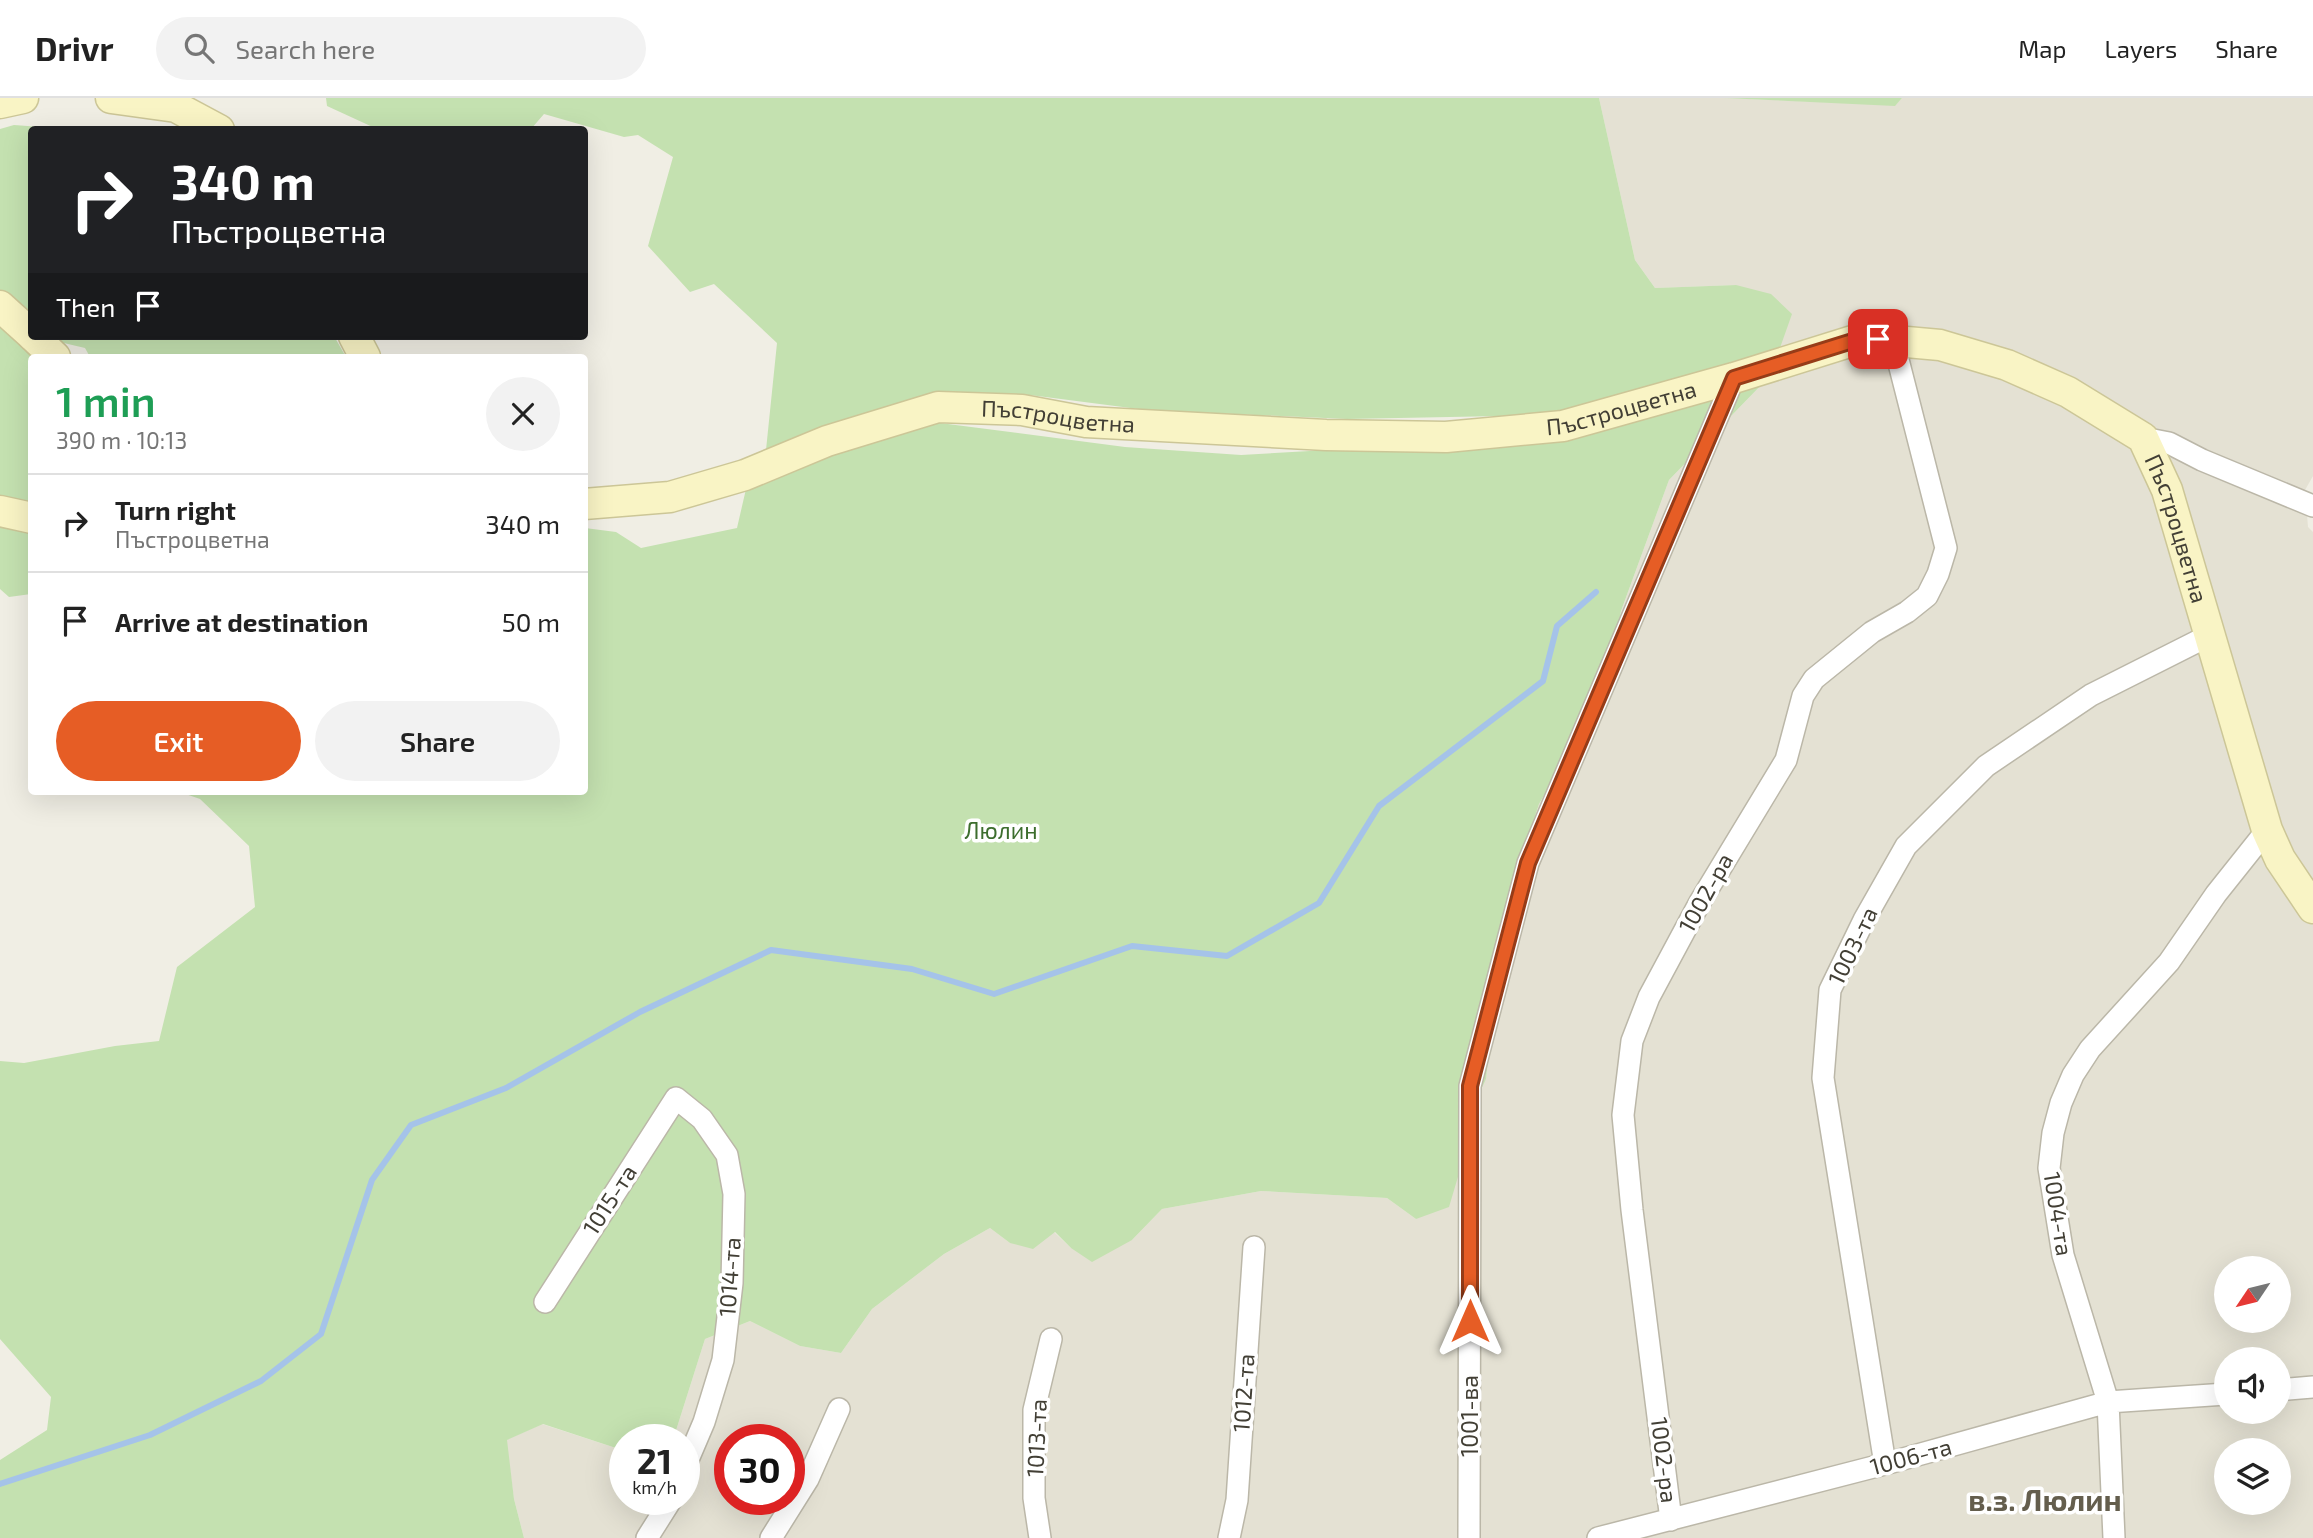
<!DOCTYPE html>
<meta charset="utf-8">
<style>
:root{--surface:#fff;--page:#f2f2f2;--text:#222;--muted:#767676;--line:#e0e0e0;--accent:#e65d25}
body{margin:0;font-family:"Exo 2",sans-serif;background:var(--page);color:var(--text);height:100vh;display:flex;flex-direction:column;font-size:26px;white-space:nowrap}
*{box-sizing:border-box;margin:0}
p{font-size:23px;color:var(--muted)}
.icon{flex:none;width:38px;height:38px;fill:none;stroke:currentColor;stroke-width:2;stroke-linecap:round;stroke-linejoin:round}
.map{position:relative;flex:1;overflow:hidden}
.details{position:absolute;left:28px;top:256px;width:560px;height:441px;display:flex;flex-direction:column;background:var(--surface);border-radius:7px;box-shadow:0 7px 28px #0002}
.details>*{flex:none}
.hud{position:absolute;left:28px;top:28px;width:560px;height:214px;border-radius:7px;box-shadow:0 7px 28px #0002;background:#202124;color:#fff;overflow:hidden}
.needle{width:46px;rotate:235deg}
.fabs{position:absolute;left:2214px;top:1158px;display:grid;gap:14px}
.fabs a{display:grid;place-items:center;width:77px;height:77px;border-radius:50%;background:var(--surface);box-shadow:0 7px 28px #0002;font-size:35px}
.speed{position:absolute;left:609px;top:1326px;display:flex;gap:14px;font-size:35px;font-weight:700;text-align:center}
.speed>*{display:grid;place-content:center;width:91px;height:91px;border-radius:50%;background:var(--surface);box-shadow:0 7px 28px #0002;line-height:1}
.speed small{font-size:18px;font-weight:400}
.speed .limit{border:10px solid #d22;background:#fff;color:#111}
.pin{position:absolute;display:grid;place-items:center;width:60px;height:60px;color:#fff;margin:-30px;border-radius:14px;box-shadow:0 4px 10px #0006}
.me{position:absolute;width:77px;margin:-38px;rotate:0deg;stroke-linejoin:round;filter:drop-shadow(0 0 5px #0008)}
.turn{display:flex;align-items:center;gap:24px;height:147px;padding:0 28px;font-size:32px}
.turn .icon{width:91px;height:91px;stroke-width:2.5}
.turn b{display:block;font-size:49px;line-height:60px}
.then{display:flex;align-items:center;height:66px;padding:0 28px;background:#0003;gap:14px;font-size:26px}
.round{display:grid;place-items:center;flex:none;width:74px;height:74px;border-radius:37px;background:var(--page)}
.headline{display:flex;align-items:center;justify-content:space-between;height:119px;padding:0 28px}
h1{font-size:42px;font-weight:600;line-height:52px;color:#1e9e55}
.action{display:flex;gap:14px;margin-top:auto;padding:14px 28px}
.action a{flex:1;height:80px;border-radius:42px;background:var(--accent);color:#fff;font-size:28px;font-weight:600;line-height:80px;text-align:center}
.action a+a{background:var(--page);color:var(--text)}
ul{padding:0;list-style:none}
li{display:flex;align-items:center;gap:21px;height:98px;padding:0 28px;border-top:2px solid var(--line)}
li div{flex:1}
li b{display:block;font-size:26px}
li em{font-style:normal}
header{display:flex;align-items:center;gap:42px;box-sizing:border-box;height:98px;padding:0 35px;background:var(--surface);border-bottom:2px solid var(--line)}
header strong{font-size:33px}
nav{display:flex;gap:38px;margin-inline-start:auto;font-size:24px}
.search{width:490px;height:63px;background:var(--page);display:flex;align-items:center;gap:18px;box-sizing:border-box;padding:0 24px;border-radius:38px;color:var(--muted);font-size:26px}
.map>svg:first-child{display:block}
</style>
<header>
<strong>Drivr</strong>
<div class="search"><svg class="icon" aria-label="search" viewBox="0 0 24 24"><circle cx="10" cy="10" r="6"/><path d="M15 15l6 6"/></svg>Search here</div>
<nav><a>Map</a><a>Layers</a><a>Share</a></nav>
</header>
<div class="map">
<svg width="2313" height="1440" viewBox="0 0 2313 1440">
<rect width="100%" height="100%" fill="#f0eee4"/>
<!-- residential -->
<path fill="#e4e1d3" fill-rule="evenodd" d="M1599,0H1724L1895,7L1902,0H2313V378L2305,392L2308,429L2313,434V1440H524L514,1401L506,1342L542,1326L625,1353V1402H684V1342H673L705,1241L750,1223L800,1248L841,1255L872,1211L944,1156L990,1130L1010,1145L1054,1134L1071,1150L1132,1142L1162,1111L1261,1093L1387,1100L1416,1121L1486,980L1504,814L1539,706L1607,587L1621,513L1669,382L1768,280L1736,187L1655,190L1635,162ZM2226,1171H2278V1223H2226ZM2226,1262H2278V1314H2226ZM730,1342H789V1402H730ZM2226,1353H2278V1405H2226Z"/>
<!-- green -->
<path fill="#c4e1b0" d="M326,0H1599L1635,162L1655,190L1736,187L1771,196L1792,216L1776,261L1557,317L1347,321L1146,312L1030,297L929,296L766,352L777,245L714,186L690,194L648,148L673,59L638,37L624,39L544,16L531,31H377L327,8Z
M1724,0H1902L1895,8Z
M14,27L68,31L32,32L31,223L0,192V31Z
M0,227L34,259H32L31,405L0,399Z
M47,238H334L346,259H90L85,250L51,242Z
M1768,280L1669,382L1621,513L1607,586L1539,706L1504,814L1486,981L1460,1036V1072L1449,1109L1416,1121L1387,1100L1261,1093L1162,1111L1132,1142L1092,1164L1071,1150L1055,1134L1033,1151L1010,1145L990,1130L944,1156L872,1211L841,1255L800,1248L750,1223L705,1241L673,1342H625V1353L543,1326L507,1342L514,1401L524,1440H0V1362L47,1332L51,1299L0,1241V963L24,965L115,948L159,943L177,869L255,809L249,748L200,701L177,693H584L585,430L616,434L641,450L737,430L746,391L888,333L940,325L1125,349L1241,357L1540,340Z
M0,427L31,432V496L9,499L0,491Z"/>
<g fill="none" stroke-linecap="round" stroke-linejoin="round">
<!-- stream -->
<path stroke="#a5c3e9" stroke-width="6" d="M0,1386L150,1337L261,1283L321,1236L372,1082L411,1027L506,990L640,914L771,852L912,871L994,896L1132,848L1227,858L1319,805L1379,708L1543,583L1557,528L1596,494"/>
<defs>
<path id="street" d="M2143,340L2169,345L2202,362L2313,408
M545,1204L676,1000L702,1021L727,1057L734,1096L732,1185L723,1262L704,1324L684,1371
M2278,1292L2313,1289
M1885,1366L1823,980L1830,892L1864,822L1906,748L1986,668L2091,597L2210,537
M1671,1422L1632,1112L1623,1017L1632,943L1649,899L1700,804L1786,662L1803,598L1814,581L1872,534L1907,514L1927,498L1938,476L1946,450L1893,242
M647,1440L671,1402
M771,1440L808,1381L839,1311
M1040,1440L1034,1400V1312L1051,1241
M1229,1440L1237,1402L1254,1149
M1469,1440L1470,988L1528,765L1734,280
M1598,1440L1885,1366L2108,1304L2226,1296
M2114,1440L2108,1304L2063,1157L2049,1070L2053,1035L2061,1005L2073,977L2090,951L2169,864L2216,796L2267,732"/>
<g id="secondary">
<path d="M111,0L176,9L219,32"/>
<path d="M0,5L23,0"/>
<path d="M0,208L32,237"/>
<path d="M33,238L55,259"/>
<path d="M354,238L365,259"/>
<path id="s1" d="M584,406L670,399L745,377L827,343L938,309L1022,312L1086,324L1326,337L1446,339L1563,328L1734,280L1862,240L1940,247L2007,267L2068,294L2143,340L2167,392L2267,732L2280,761L2313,810"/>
<path d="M0,413L32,420"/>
</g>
</defs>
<!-- street casing -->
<use href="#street" stroke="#bbb7a8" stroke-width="24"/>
<!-- secondary casing -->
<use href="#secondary" stroke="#ccc697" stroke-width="33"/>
<!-- street -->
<use href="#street" stroke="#fff" stroke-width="21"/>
<!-- secondary -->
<use href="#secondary" stroke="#f9f4c5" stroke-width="30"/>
</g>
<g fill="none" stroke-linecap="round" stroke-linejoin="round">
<defs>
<path id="route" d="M1470,1223V988L1528,765L1734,280L1862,240L1878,241"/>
</defs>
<!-- route casing -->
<use href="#route" stroke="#963c18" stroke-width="18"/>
<!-- route -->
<use href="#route" stroke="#e65d25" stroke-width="12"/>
</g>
<g text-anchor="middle" stroke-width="7" stroke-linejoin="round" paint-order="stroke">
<!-- street labels -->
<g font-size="23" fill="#423f35" stroke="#fff">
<text dy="8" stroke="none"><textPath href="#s1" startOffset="1057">Пъстроцветна</textPath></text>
<text dy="8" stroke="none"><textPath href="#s1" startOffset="490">Пъстроцветна</textPath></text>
<text dy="8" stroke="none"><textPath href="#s1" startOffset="1708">Пъстроцветна</textPath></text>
<text transform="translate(1706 795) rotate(-61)" y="8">1002-ра</text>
<text transform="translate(1853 848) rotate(-64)" y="8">1003-та</text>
<text transform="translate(610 1102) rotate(-57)" y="8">1015-та</text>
<text transform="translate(2058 1116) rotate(81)" y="8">1004-та</text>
<text transform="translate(730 1179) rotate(-86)" y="8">1014-та</text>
<text transform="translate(1244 1295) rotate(-86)" y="8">1012-та</text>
<text transform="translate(1470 1318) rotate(-90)" y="8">1001-ва</text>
<text transform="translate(1037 1340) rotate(-87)" y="8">1013-та</text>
<text transform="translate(1911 1359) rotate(-15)" y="8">1006-та</text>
<text transform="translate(1664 1362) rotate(83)" y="8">1002-ра</text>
</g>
<!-- park labels -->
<g font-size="23" fill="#3d6e2e" stroke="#fff">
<text x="1001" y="741">Люлин</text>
</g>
<!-- district labels -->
<g font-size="30" font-weight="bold" fill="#645e4d" stroke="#fff">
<text x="2045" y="1413">в.з. Люлин</text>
</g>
</g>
</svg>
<div class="fabs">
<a><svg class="needle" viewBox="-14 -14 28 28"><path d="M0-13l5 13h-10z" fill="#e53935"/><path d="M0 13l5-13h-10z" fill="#767676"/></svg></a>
<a><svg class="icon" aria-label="sound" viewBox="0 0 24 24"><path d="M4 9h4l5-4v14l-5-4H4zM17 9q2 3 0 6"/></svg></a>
<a><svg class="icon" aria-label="layers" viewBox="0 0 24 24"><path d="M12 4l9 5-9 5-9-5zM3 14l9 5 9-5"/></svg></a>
</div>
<div class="speed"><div>21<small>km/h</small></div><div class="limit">30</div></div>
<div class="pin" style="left:1878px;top:241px;background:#d93025"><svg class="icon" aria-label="arrive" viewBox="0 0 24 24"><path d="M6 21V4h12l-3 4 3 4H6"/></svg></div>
<svg class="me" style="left:1470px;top:1223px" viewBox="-20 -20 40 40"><path d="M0-17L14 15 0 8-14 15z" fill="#e65d25" stroke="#fff" stroke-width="4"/></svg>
<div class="hud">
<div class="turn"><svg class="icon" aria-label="right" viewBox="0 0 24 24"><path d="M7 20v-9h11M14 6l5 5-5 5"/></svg><div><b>340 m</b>Пъстроцветна</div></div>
<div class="then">Then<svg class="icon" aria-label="arrive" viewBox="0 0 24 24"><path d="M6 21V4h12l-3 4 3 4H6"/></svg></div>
</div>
<section class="details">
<div class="headline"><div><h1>1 min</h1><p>390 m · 10:13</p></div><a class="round"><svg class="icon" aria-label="close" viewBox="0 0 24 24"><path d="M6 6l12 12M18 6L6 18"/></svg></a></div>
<ul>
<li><svg class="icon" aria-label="right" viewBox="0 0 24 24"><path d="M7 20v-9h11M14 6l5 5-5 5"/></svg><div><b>Turn right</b><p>Пъстроцветна</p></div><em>340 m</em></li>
<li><svg class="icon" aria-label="arrive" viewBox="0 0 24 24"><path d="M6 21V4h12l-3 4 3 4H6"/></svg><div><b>Arrive at destination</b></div><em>50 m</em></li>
</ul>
<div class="action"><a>Exit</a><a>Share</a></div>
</section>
</div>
